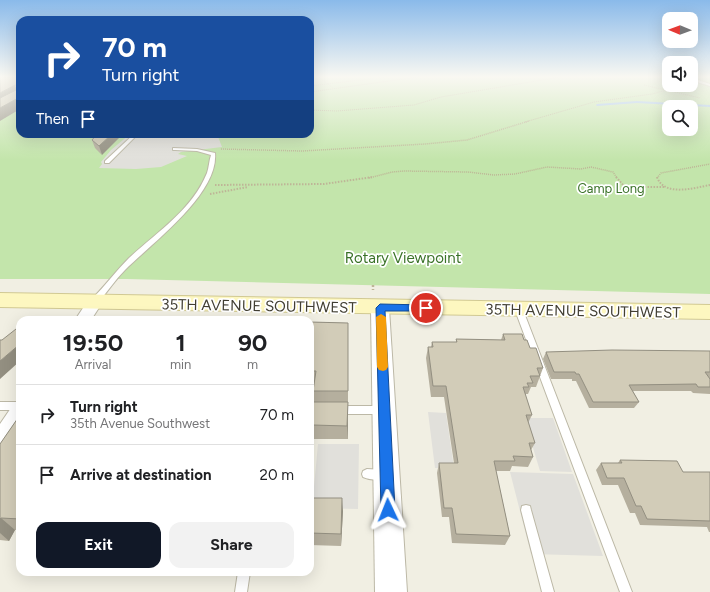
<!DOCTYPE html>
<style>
:root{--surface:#fff;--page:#f2f2f2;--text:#202124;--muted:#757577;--line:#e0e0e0;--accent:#111827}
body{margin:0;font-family:Figtree,sans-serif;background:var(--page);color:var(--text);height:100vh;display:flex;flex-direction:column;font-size:15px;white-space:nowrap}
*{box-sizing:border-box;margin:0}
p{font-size:13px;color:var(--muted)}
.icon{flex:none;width:22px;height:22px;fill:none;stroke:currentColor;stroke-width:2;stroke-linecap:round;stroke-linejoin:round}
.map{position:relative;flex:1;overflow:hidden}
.details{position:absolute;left:16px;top:316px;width:298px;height:260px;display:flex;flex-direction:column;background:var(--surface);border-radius:12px;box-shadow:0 4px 16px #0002}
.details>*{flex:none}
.guide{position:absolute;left:16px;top:16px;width:298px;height:122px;border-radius:12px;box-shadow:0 4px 16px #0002;background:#1a4fa0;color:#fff;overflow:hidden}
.needle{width:26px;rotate:271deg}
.controls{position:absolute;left:662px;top:12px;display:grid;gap:8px}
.controls a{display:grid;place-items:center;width:36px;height:36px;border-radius:8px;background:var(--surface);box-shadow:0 4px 16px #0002;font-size:20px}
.pin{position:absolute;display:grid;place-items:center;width:34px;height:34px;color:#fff;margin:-17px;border:2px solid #fff;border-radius:50%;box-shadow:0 1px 4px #0007}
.me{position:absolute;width:44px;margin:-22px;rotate:358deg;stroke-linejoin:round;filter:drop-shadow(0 0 3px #0008)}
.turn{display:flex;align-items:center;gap:14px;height:84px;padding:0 20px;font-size:18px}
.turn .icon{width:52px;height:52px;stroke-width:2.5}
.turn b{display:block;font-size:28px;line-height:34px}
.then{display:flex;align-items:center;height:38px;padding:0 20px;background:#0003;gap:8px;font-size:15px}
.eta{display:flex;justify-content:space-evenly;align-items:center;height:68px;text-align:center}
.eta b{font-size:24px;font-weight:700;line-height:28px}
.button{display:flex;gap:8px;margin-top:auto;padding:8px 20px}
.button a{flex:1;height:46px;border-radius:12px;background:var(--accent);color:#fff;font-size:16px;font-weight:700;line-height:46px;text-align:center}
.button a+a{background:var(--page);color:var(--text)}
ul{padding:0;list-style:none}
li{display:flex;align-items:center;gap:12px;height:60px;padding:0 20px;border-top:1px solid var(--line)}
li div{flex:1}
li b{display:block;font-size:15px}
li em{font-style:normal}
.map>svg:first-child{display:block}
</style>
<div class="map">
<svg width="710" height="592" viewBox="0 0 710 592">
<rect width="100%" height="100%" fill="#f1efe3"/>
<!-- green -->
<path fill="#c3e5ab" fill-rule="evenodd" d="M310,77H669V85H691V77H710V294L127,279H0V105L20,94V134H310ZM669,107H691V129H669Z"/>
<!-- parking -->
<path fill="#e1e0db" d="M130,134H217L222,147L181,152L178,154L187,156L161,167L136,169L99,168L102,164L101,162L111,150Z
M428,412L446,413L454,468H435Z
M524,418H553L572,472L540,471Z
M318,444H359L358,509L312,508Z
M510,472L573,474L603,556L531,554Z"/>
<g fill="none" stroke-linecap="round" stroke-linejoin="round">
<!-- stream -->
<path fill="#9ec2ee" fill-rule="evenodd" d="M637,101L710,105V107L637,103L597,106L596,105L597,104Z"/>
<defs>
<path id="service" d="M698,80L710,84V86L697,82Z
M134,134H138L109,163H105V161Z
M173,148L197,149L215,153C219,194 152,243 125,270C115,280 107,292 98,303H92L91,301L92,299C105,286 116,271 129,258C157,232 192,210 207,173C209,167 209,161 211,155L197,151L175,150H173Z
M516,308H519L523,310L632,592H620L515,310Z
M0,402H20V410H0Z
M338,406H382L385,407L387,410L385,413L382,414H338L335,413L333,410L335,407Z
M367,469L383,470L387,472L388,475L387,478C380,481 370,480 363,477L362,474L363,471Z
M526,505L530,506L531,510L554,592H542L521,510L522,506Z
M238,572H250L247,592H235Z"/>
<path id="minor" d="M94,298L99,299L102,303L91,320H75L89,299Z
M20,403V428L7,448L0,450V424L13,405Z"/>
<path id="tertiary" d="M380,302L387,304L389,308L407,592H375L371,308L373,304Z"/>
<path id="secondary" d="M0,293L710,305V319L0,307Z"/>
</defs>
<!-- service casing -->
<use href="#service" stroke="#bcb8a6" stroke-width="2"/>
<!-- minor casing -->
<use href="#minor" stroke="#bcb8a6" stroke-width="2"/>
<!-- tertiary casing -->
<use href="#tertiary" stroke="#bcb8a6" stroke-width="2"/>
<!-- secondary casing -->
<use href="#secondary" stroke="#d1c993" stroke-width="2"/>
<!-- path-far3 -->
<path stroke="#beb597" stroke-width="1" stroke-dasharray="1 1" stroke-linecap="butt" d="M319,77L333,88
M644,85L700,98
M310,86L385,77
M310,92L418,77
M310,110L337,111L414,105L441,97L560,77
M525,122L594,102L652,94L687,85"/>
<!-- path-far2 -->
<path stroke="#beb597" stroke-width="1.5" stroke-dasharray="1 1" stroke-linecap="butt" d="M221,149L302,151L425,144L467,140L529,121
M369,178L392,172L404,171L468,172L494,175L515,174L547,167L581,169L591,167L613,172L617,178
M657,178L661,173L710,164"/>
<!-- path-far1 -->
<path stroke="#beb597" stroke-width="2" stroke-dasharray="1.5 1.5" stroke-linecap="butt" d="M616,177L625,187H665
M657,177C664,197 694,188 710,185
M215,185L324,184L373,177
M210,194L248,187"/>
<!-- path -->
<path stroke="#beb597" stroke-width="2.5" stroke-dasharray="2 2" stroke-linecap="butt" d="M373,285V290"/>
<!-- service -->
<use href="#service" fill="#fff" fill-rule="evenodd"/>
<!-- minor -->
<use href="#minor" fill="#fff" fill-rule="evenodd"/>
<!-- tertiary -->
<use href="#tertiary" fill="#fff" fill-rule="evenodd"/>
<!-- secondary -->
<use href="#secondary" fill="#fdf7c0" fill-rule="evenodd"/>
</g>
<!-- wall -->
<path fill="#b5af9e" d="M97,134L102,155L95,148L92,140Z
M310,322L348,323V439H314L310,482V403L314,402L313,391L314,385H310Z
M503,334L524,340L543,368L536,387H531L528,394H526L525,396L532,415L528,423L535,443L531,450L533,457L528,467L512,466L510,471H496L510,536L505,545L452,543L449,517H442L437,473L439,463H454L444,397H431L426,358L428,347H431L432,342H456V339L501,340Z
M710,351V379H709H710V394L693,393L691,391H633L639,402L634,408H589L576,381H572V379H551L543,359L546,352Z
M20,415V530H15L9,541L0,540V444Z
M620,460L683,472H710V532H709L707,527L640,525L635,513H630L618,485H602L596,470L601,463H618Z
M310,498L343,511L341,546L310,545Z"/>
<!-- shaded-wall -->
<path fill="#938f81" d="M15,85L19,95L0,105V93Z
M20,97V109L0,121V108Z
M112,134H123L102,155L99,146Z
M20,344V361L0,379V361Z
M348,402V439L347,426Z
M313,425L314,439L310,482V452Z
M342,498L343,511L341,546V534Z
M1,518L15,530L9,541L0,533V519Z"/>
<!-- building -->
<path fill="#d2ccb8" stroke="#938f81" d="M0,77H20V97L0,108V98L16,90L17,86L15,85L0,93Z
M97,134H112L99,146L92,140Z
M91,319H139L138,320H90Z
M310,322L348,323V391H313L316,371H310Z
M16,329L20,330V344L0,361V340H2Z
M503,334H522L524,340H527L530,348H536L543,368H537L540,376H530L533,383H527L529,387H523L532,415H526L535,443H529L533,457L513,456L515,461H494L510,536L456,534L452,508H444L439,463H458L446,386H433L428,347H433L432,342H457L456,339L505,340Z
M612,350L710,351V372H705L710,379V387H698L696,384L629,385L639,402H593L579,374H576L575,372H554L546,352Z
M311,402H348L347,426L313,425L310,452V403H311Z
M20,415V519L1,518L0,519V444Z
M620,460L677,461L683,472H710V521L647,519L641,506H636L624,478H607L601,463H622Z
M310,498H342L341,534L310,533Z"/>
<!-- sky -->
<linearGradient id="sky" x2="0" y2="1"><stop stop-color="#8abaea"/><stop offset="0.48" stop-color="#f9f8f2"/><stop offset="1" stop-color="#f9f8f2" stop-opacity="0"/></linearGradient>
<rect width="710" height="160" fill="url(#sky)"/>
<!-- route -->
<path fill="#1a73e8" stroke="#114b97" d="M380,304L426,305L431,308L426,311H385L395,510L393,515L388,517L383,515L381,510L376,308Z"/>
<!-- slow -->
<path fill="#f59e0b" d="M381,314L386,317L388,367L386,370L383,371L379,370L377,367L376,317Z"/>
<g text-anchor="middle" stroke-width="3.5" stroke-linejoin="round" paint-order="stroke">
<!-- far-park labels -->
<g font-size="13" fill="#3a7228" stroke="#fff">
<text x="611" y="193">Camp Long</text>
</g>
<!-- park labels -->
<g font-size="15" fill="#3a7228" stroke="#fff">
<text x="403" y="263">Rotary Viewpoint</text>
</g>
<!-- street labels -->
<g font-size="15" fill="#423f33" stroke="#fff">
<text transform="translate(259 306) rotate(1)" y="5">35TH AVENUE SOUTHWEST</text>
<text transform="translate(583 311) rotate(1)" y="5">35TH AVENUE SOUTHWEST</text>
</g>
</g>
</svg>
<div class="controls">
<a><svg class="needle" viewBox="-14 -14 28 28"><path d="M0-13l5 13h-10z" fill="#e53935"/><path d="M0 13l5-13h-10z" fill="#757577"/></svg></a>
<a><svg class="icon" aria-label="sound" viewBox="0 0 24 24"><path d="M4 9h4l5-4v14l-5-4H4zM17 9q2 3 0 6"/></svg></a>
<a><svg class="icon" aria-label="search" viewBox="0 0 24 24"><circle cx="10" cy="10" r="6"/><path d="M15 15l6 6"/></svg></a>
</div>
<div class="pin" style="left:426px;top:308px;background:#d93025"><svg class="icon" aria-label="arrive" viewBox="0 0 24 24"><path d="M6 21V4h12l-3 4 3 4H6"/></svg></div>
<svg class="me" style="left:388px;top:510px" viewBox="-20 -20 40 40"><path d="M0-17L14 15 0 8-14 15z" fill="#1a73e8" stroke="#fff" stroke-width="4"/></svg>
<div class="guide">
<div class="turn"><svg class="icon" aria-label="right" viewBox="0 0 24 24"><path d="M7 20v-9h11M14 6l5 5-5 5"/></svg><div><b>70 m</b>Turn right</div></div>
<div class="then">Then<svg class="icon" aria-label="arrive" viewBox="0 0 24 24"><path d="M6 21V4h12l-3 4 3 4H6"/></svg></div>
</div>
<section class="details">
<div class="eta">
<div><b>19:50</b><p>Arrival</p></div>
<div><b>1</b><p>min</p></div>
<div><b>90</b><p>m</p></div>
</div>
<ul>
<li><svg class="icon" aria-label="right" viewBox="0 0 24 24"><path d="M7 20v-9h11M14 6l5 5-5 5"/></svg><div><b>Turn right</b><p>35th Avenue Southwest</p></div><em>70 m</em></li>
<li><svg class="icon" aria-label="arrive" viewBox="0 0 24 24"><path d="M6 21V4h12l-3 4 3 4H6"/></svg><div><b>Arrive at destination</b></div><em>20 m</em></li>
</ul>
<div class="button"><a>Exit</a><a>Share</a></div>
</section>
</div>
